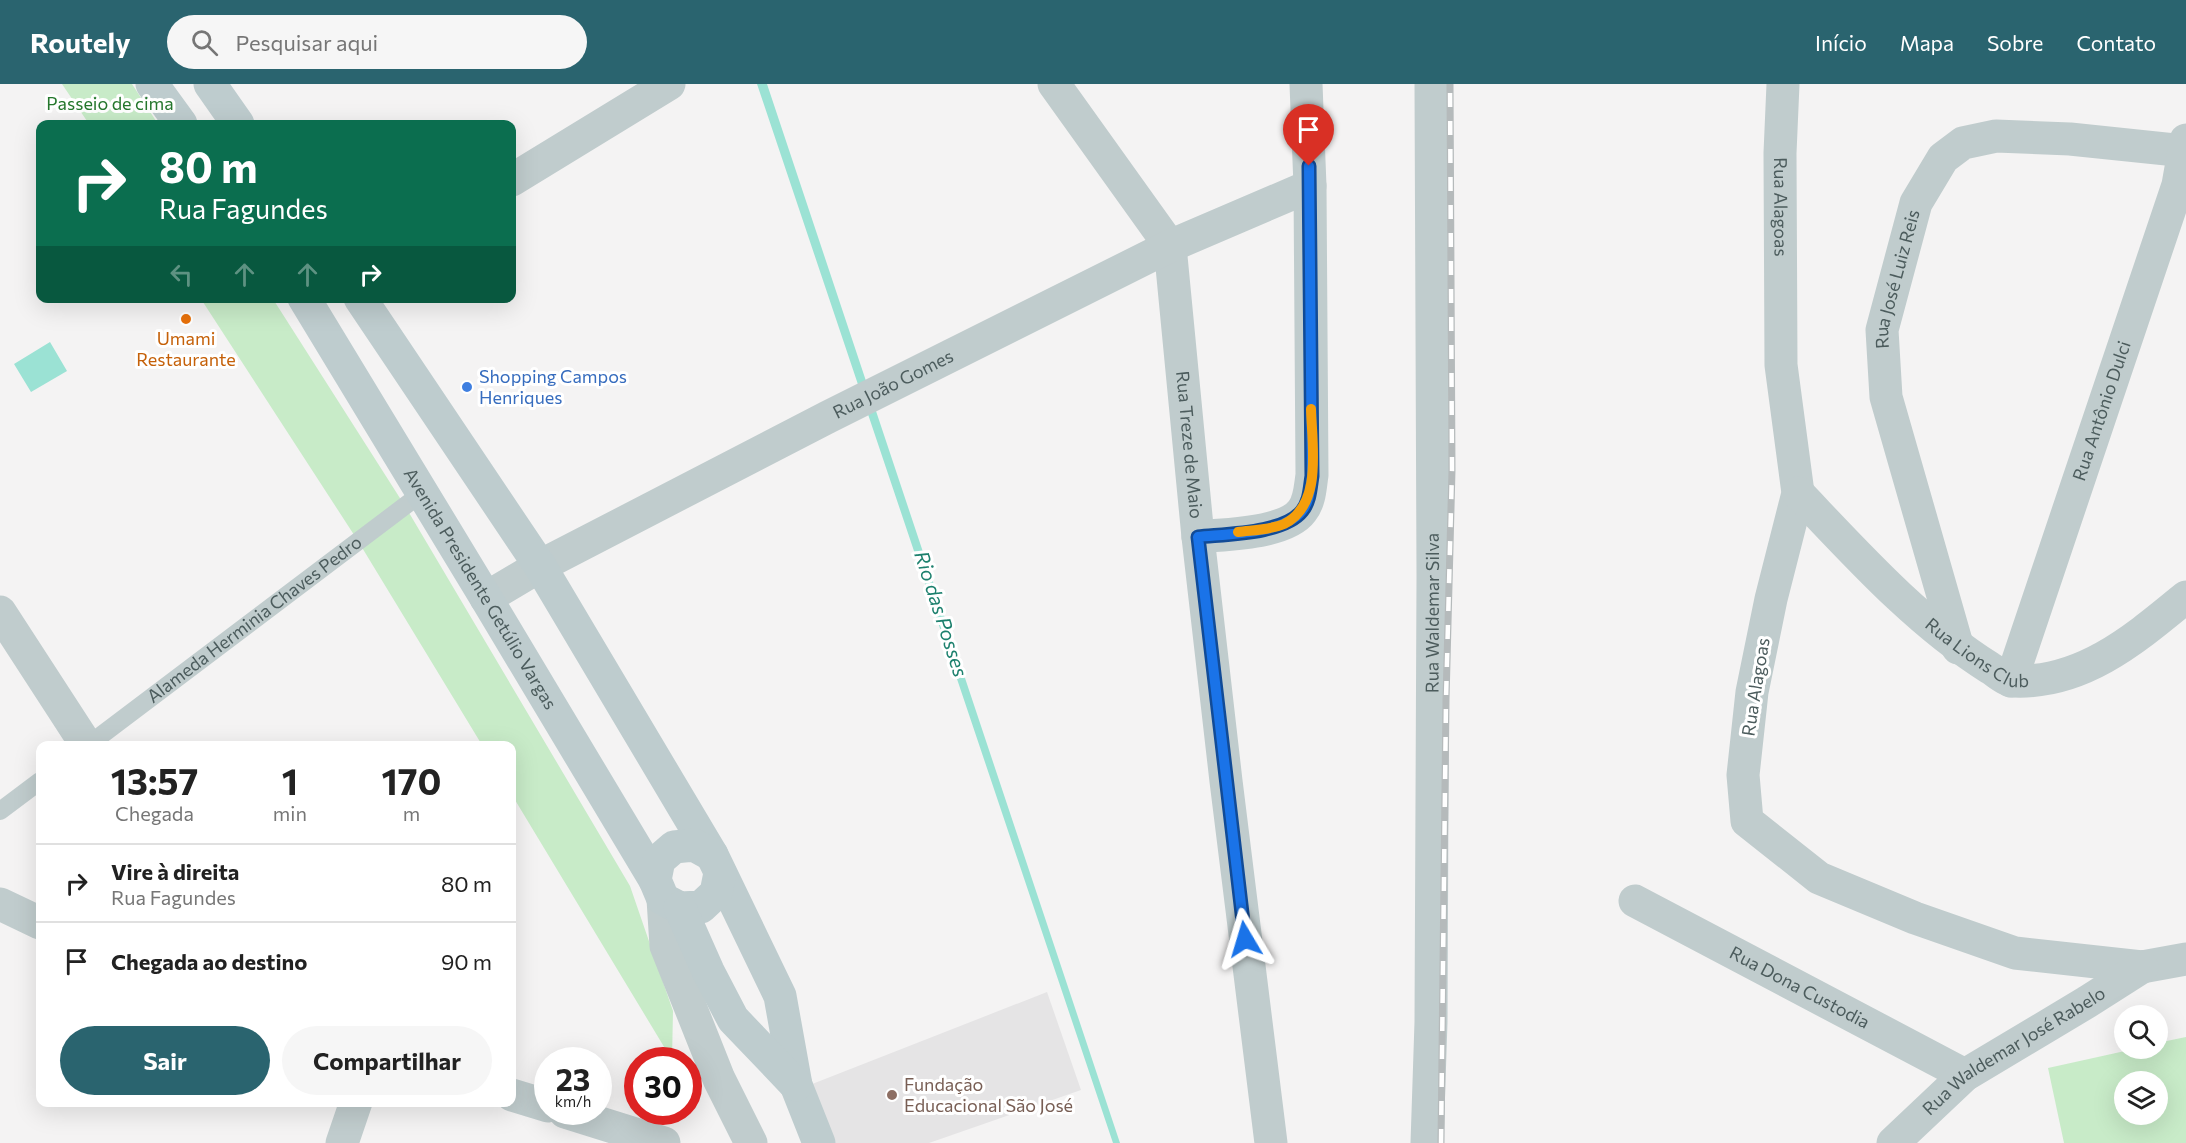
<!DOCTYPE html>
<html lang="pt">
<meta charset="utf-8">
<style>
:root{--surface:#fff;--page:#f6f6f6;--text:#222;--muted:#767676;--line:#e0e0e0;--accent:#2a646f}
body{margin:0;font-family:Commissioner,sans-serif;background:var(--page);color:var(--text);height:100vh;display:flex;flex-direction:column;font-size:22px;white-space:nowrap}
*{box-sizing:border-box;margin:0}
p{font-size:20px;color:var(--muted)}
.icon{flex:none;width:33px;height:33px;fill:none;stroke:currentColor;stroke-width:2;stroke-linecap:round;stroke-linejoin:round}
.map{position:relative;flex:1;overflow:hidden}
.drawer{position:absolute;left:36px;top:657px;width:480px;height:366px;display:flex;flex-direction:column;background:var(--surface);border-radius:12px;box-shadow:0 6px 24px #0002}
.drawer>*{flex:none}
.banner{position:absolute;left:36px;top:36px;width:480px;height:183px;border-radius:12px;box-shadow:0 6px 24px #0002;background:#0b6e4f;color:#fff;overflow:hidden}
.controls{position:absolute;left:2114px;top:921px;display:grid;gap:12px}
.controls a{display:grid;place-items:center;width:54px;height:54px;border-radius:50%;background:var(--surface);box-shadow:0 6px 24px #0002;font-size:30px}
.speed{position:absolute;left:534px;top:963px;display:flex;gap:12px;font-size:30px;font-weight:700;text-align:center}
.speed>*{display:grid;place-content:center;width:78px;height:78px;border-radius:50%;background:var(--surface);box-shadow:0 6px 24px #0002;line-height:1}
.speed small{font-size:15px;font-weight:400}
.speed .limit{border:9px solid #d22;background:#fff;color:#111}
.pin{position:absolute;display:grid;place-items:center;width:51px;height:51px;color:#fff;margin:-62px -26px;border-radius:50% 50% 50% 0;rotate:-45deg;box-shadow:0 0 6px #0007}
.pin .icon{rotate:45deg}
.me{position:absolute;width:66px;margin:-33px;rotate:353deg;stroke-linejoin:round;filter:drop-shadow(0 0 4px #0008)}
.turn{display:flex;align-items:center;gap:21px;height:126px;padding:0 24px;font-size:27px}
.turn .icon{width:78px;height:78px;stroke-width:2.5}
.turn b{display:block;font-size:42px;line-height:51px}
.lanes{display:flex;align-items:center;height:57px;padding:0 24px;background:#0003;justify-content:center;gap:30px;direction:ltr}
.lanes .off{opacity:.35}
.eta{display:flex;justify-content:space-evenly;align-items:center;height:102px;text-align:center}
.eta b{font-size:36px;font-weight:700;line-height:42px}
.button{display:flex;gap:12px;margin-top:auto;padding:12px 24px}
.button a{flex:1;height:69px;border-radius:36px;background:var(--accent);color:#fff;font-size:24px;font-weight:700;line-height:69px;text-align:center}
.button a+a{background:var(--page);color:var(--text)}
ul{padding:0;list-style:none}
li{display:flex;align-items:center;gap:18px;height:78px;padding:0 24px;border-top:2px solid var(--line)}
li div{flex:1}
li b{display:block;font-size:22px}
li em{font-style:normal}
header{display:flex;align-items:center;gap:36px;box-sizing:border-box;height:84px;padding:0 30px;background:var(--accent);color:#fff}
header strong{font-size:28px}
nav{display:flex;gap:33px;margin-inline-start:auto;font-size:21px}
.search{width:420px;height:54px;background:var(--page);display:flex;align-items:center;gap:15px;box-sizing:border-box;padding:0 21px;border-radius:33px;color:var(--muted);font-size:22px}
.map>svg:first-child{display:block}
</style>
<header>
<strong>Routely</strong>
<div class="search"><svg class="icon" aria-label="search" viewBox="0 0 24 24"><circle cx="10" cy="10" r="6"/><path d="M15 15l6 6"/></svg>Pesquisar aqui</div>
<nav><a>Início</a><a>Mapa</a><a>Sobre</a><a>Contato</a></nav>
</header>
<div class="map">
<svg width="2186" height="1059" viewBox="0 0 2186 1059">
<rect width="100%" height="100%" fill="#f4f3f3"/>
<!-- education -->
<path fill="#e5e4e5" d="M1047,908L1081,1006L929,1059H820L802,1004Z"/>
<!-- green -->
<path fill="#c8ebc8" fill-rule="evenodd" d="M62,0H132L158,40H89Z
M201,215H273L405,422L630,802L673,927L672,976L512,711V662L482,661L358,457Z
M2186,953V1059H2064L2048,984L2134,965L2157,964V959ZM2124,998H2157V1030H2124Z"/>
<!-- water -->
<path fill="#9be2d4" d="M757,0H767L1120,1059H1113Z
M50,258L67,287L31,308L14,280Z"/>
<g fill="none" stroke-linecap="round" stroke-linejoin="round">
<!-- service -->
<g stroke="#c0cccd" stroke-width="18">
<path id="s1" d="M87,662L422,409"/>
<path d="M0,727L40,697"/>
</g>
<!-- minor -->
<g stroke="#c0cccd" stroke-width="33">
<path id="s2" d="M1054,0L1170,162L1198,453L1226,697L1271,1059"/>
<path id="s3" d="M1783,0L1780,69L1781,281L1798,409L1771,515L1752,608L1743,691L1747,737L1819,794L1915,834L2015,869L2142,883L2186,875"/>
<path id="s4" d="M1798,409C1858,472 1917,538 1990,584C1997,588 2006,597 2014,597C2083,600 2136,554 2186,513"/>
<path d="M1198,453C1224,450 1285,450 1302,427C1310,417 1310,404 1312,391L1310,102L1306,0"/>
<path id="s5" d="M486,514L540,482L828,333L1170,162L1310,102"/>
<path d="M0,528L87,662"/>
<path id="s6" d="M1958,564L1886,313L1882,246L1916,119L1943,74L1963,59L1996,52L2070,55L2186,67"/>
<path id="s7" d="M2011,597L2178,101L2186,56"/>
<path d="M663,815L666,862L719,995L751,1059"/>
<path id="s8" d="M1635,817L1965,991"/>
<path d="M0,820L40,839"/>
<path d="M512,1011L548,1022"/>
<path d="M565,1028L664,1059"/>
<path d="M342,1059L356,1018"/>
<path id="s9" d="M1427,1059L1431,938L1433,493L1431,0"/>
<path id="s10" d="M1893,1059L1965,991L2087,918L2142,883"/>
</g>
<!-- tertiary -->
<path stroke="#c0cccd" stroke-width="33" d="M512,96L669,0"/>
<!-- secondary -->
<g stroke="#beccce" stroke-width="33">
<path d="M152,0L181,40"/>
<path d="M210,0L238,40"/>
<path id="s11" d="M304,214L486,514L655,796"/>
<path d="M360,214L540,482L712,771L780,912L796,1001L819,1059"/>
<path d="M712,771L694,761L674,763L659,776L655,796L663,815L680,824L701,823L716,809L720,789"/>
<path d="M680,824L708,887L733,935L796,1001"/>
</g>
<defs>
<path id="rail" d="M1441,1059L1446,616L1452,386L1450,0"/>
</defs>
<!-- rail casing -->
<use href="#rail" stroke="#b5babb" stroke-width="7"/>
<!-- rail -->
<use href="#rail" stroke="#fff" stroke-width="4.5" stroke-dasharray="14" stroke-linecap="butt"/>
</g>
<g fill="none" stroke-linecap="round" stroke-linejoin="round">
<defs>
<path id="route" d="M1245,855L1198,453C1225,450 1284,450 1302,427C1310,417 1310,404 1312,392L1309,82"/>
</defs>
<!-- route casing -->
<use href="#route" stroke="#114b97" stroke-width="15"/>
<!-- route -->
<use href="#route" stroke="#1a73e8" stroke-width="10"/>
<!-- slow -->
<path stroke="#f59e0b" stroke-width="10" d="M1238,448C1253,446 1270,446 1284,440C1323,421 1312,362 1311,325"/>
</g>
<!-- markers -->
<circle fill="#e8710a" stroke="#fff" stroke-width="2" cx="186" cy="235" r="6"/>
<circle fill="#3f7fe0" stroke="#fff" stroke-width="2" cx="467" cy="303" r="6"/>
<circle fill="#8d6e63" stroke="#fff" stroke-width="2" cx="892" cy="1011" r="6"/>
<g text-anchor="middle" stroke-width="6" stroke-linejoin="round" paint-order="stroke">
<!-- park labels -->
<g font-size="18" fill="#25772d" stroke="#fff">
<text x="110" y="26">Passeio de cima</text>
</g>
<!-- street labels -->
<g font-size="18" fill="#4c5c5d" stroke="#fff">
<text dy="6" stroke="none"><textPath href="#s3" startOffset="123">Rua Alagoas</textPath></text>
<text dy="6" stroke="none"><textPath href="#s6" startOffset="381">Rua José Luiz Reis</textPath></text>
<text dy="6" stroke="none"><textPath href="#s5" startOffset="460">Rua João Gomes</textPath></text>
<text dy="6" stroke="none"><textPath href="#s7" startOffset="285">Rua Antônio Dulci</textPath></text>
<text dy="6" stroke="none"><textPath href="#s2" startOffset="399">Rua Treze de Maio</textPath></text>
<text dy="6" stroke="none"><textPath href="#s11" startOffset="340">Avenida Presidente Getúlio Vargas</textPath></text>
<text dy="6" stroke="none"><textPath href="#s9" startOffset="530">Rua Waldemar Silva</textPath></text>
<text dy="6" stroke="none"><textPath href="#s1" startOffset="210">Alameda Herminia Chaves Pedro</textPath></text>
<text dy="6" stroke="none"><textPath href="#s4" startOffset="243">Rua Lions Club</textPath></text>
<text transform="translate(1756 603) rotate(-81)" y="6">Rua Alagoas</text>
<text dy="6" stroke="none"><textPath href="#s8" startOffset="186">Rua Dona Custodia</textPath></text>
<text dy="6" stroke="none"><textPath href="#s10" startOffset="153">Rua Waldemar José Rabelo</textPath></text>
</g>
<!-- food labels -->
<g font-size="18" fill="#c56008" stroke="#fff">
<text x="186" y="261">Umami<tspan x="186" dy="21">Restaurante</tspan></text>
</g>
<!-- shop labels -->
<g font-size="18" fill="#366cbe" stroke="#fff" text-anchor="start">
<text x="479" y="299">Shopping Campos<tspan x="479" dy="21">Henriques</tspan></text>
</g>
<!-- education labels -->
<g font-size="18" fill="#785e54" stroke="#fff" text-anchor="start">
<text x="904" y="1007">Fundação<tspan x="904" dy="21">Educacional São José</tspan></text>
</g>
<!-- water labels -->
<g font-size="20" font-style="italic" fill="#1d816e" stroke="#fff">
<text transform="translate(941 530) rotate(72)" y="7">Rio das Posses</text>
</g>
</g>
</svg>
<div class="controls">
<a><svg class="icon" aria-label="search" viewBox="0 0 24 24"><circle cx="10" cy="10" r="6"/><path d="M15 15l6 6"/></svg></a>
<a><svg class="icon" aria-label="layers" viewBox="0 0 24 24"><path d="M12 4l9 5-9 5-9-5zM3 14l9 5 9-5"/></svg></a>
</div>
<div class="speed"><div>23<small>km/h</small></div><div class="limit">30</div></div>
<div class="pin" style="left:1309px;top:82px;background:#d93025"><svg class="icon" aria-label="arrive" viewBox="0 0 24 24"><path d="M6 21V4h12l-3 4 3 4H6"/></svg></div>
<svg class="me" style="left:1245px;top:855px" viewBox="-20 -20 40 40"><path d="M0-17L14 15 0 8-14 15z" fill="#1a73e8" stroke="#fff" stroke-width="4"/></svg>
<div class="banner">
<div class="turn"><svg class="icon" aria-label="right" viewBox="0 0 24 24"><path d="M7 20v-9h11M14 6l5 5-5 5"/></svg><div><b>80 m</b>Rua Fagundes</div></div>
<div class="lanes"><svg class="icon off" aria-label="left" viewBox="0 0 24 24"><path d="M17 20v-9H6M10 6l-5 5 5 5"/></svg><svg class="icon off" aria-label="ahead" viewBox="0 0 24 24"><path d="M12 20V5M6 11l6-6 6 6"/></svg><svg class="icon off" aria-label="ahead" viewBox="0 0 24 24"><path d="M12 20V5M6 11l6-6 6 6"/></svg><svg class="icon" aria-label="right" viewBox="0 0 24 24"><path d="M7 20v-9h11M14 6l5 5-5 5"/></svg></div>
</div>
<section class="drawer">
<div class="eta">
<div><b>13:57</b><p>Chegada</p></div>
<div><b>1</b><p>min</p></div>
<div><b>170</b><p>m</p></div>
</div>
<ul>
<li><svg class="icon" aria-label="right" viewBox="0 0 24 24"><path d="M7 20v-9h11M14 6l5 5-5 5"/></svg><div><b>Vire à direita</b><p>Rua Fagundes</p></div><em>80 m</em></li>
<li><svg class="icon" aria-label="arrive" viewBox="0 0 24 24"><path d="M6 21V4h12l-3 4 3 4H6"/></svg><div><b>Chegada ao destino</b></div><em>90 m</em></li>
</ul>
<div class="button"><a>Sair</a><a>Compartilhar</a></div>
</section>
</div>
